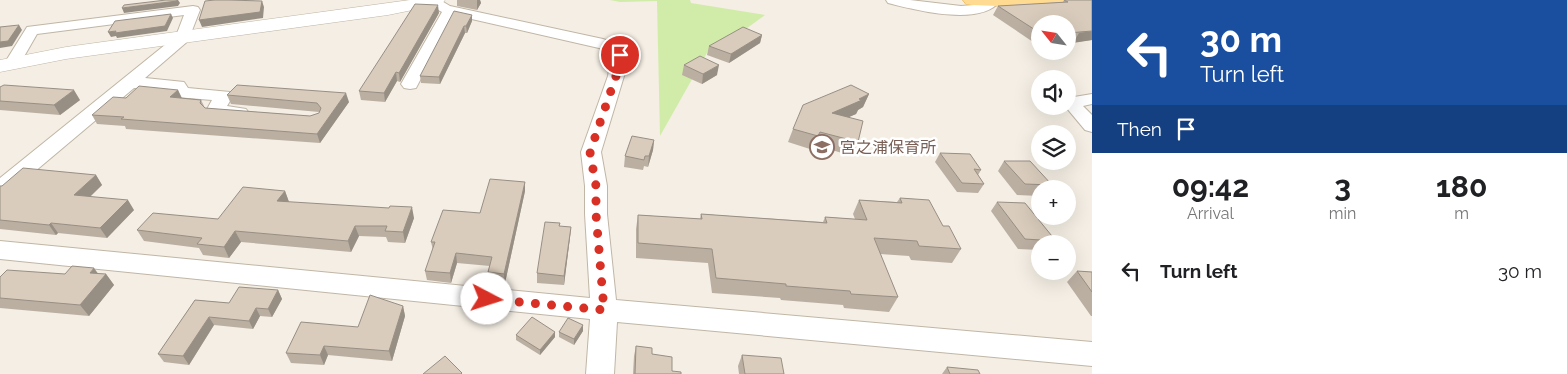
<!DOCTYPE html>
<meta charset="utf-8">
<style>
:root{--surface:#fff;--page:#f2f2f2;--text:#202124;--muted:#757577}
body{margin:0;font-family:Raleway,"Noto Sans JP",sans-serif;background:var(--page);color:var(--text);height:100vh;display:flex;flex-direction:column;font-size:19px;white-space:nowrap}
*{box-sizing:border-box;margin:0}
p{font-size:16px;color:var(--muted)}
.icon{flex:none;width:28px;height:28px;fill:none;stroke:currentColor;stroke-width:2;stroke-linecap:round;stroke-linejoin:round}
.map{position:relative;flex:1;overflow:hidden}
.sheet{display:flex;flex-direction:column;background:var(--surface);width:475px}
.sheet>*{flex:none}
.top-card{background:#1a4fa0;color:#fff;overflow:hidden}
.needle{width:32px;rotate:300deg}
.buttons{position:absolute;left:1031px;top:15px;display:grid;gap:10px}
.buttons a{display:grid;place-items:center;width:45px;height:45px;border-radius:50%;background:var(--surface);box-shadow:0 5px 20px #0002;font-size:25px}
.pin{position:absolute;display:grid;place-items:center;width:42px;height:42px;color:#fff;margin:-21px;border:2px solid #fff;border-radius:50%;box-shadow:0 1px 5px #0007}
.me{position:absolute;width:55px;margin:-28px;rotate:95deg;stroke-linejoin:round;filter:drop-shadow(0 0 4px #0008)}
.turn{display:flex;align-items:center;gap:18px;height:105px;padding:0 25px;font-size:22px}
.turn .icon{width:65px;height:65px;stroke-width:2.5}
.turn b{display:block;font-size:35px;line-height:42px}
.then{display:flex;align-items:center;height:48px;padding:0 25px;background:#0003;gap:10px;font-size:19px}
.eta{display:flex;justify-content:space-evenly;align-items:center;height:85px;text-align:center}
.eta b{font-size:30px;font-weight:700;line-height:35px}
ul{padding:0;list-style:none}
li{display:flex;align-items:center;gap:15px;height:65px;padding:0 25px}
li div{flex:1}
li b{display:block;font-size:19px}
li em{font-style:normal}
main{display:flex;flex:1;min-height:0}
.map>svg:first-child{display:block}
</style>
<main>
<div class="map">
<svg width="1092" height="374" viewBox="0 0 1092 374">
<rect width="100%" height="100%" fill="#f4eee4"/>
<!-- green -->
<path fill="#d1eca9" d="M610,0H690L691,3L765,15L743,31L708,51L660,136L657,1L620,2Z"/>
<g fill="none" stroke-linecap="round" stroke-linejoin="round">
<defs>
<path id="minor" d="M426,0H440L450,6L603,39L626,47L628,50L624,76L601,152L607,186V214L616,300L1092,342V366L617,322L614,374H586L590,319L0,259V241L590,298L585,214V186L581,152L608,76L612,52L599,48L454,15L416,88L410,89L404,88L401,84L442,12L427,4Z
M886,0H910L961,6L974,5L986,0L1000,1C981,27 915,10 888,3Z
M193,6L198,7L200,10L188,41L145,78L184,82L188,88L230,92L233,96L227,106L246,109L249,113L246,117L240,118L209,115L206,111L212,100L176,97L172,91L134,88L8,194L0,196V178L176,36L184,15L37,34L18,67H6L4,64L27,27Z
M1092,94V104L1083,106L1092,115V132L1085,130L1065,106H1068V98Z"/>
<path id="tertiary" d="M410,0H445L442,4L388,15L66,59L0,72V60L66,47Z"/>
<path id="primary" d="M963,0H1081L1078,4L1072,5L1026,7L972,5L966,4Z"/>
</defs>
<!-- minor casing -->
<use href="#minor" stroke="#c0b6a6" stroke-width="2"/>
<!-- tertiary casing -->
<use href="#tertiary" stroke="#c0b6a6" stroke-width="1"/>
<!-- primary casing -->
<use href="#primary" stroke="#edba58" stroke-width="1"/>
<!-- minor -->
<use href="#minor" fill="#fff" fill-rule="evenodd"/>
<!-- tertiary -->
<use href="#tertiary" fill="#fff" fill-rule="evenodd"/>
<!-- primary -->
<use href="#primary" fill="#ffdb92" fill-rule="evenodd"/>
</g>
<!-- wall -->
<path fill="#bbafa2" d="M457,0H480L481,3L477,10L457,6Z
M1064,0H1092V40L1068,43V24H1040V44H1036L993,15L998,6L1063,2Z
M439,13L400,82L397,81L385,102L361,100L359,91Z
M472,15V21L467,33H465L440,84L421,83L420,76Z
M762,35L760,43L729,63L707,55L709,46Z
M684,65L717,75L702,84L682,75Z
M0,87L80,100L60,115L0,110Z
M178,90L182,98L201,100L205,108L310,116L319,113V112L231,104L227,95L349,102L320,143L126,129L125,126L97,124L92,115L126,98Z
M869,94L863,107L858,110L856,114L848,117L858,142L852,156L815,145L813,150L788,142L793,129Z
M654,140L653,150L648,167L644,166L643,170L624,167L625,156Z
M940,153L981,170L978,175L984,184L978,193L957,192L935,162Z
M1004,161L1052,185L1049,189H1040V196L1017,195L998,171Z
M96,175L102,185L90,197L134,210L107,238L58,233L56,235L0,229V186Z
M525,182V191L505,283L489,282L488,272L490,266L457,263L451,283L427,280L425,271L433,250L431,242L480,213Z
M285,191L289,202L414,218L405,243L388,242L386,237L359,236L351,252L241,242L229,258L203,255L199,248L144,241L137,230L218,219Z
M900,198L943,226L961,249L952,263L911,260L909,256L880,254L898,297L889,312L844,308L843,305L781,300L780,298L712,293L708,263L636,258V229L638,215L700,219L701,214L823,222L825,217L855,219L853,214L859,200L897,202Z
M997,202L1056,241L1054,244H1040V250L1018,249L991,211Z
M560,227H571L570,237L564,285L537,283V273Z
M1077,271L1092,272V316H1091L1067,282Z
M65,274H106L114,285L89,316L0,308V277Z
M278,290L282,299L272,317L260,316L253,329L214,325L189,365L164,362L158,354L195,300L229,303Z
M403,306L405,316L392,361L328,355L324,365L291,363L286,353L358,327Z
M583,325V331L574,345L559,337V332Z
M555,332V337L540,355L516,340V335Z
M636,346L652,354L672,371L681,374H633L634,356Z
M742,355L784,374H739L738,366Z
M947,367L980,374H942Z"/>
<!-- shaded-wall -->
<path fill="#988f84" d="M177,0H178L180,3L178,6L124,13L122,8Z
M477,0H480L481,3L477,10Z
M262,1L264,7L263,18L202,27L199,20Z
M438,5L439,13L400,82L399,73Z
M171,14L173,18L167,31L117,38L116,36L111,37L108,32L116,31Z
M472,15V21L467,33L466,26Z
M19,25L22,30L12,46L0,48V42Z
M464,26L465,33L440,84L439,77Z
M1092,31V40L1073,43L1079,33Z
M762,35L760,43L729,63L731,54Z
M719,65L717,75L702,84L703,74Z
M396,72L397,81L385,102L384,93Z
M74,90L80,100L60,115L54,105Z
M178,90L182,99L170,97Z
M346,93L349,102L320,143L317,134Z
M869,94L863,107L858,110L856,114L827,127L832,113L859,99Z
M654,140L653,150L648,167L649,156Z
M96,175L102,185L81,205L74,195Z
M525,182V191L505,283L504,274Z
M285,191L289,202L282,212L277,201Z
M128,200L134,210L107,238L100,228Z
M412,207L414,218L405,243L403,232Z
M51,223L58,233L56,235L49,225Z
M355,226L359,236L351,252L348,241Z
M571,227L570,237L564,285V276Z
M235,231L241,242L229,258L224,247Z
M456,253L457,263L451,283L450,273Z
M94,268L102,279L106,274L114,285L89,316L80,305L90,273Z
M278,290L282,299L272,317L268,309Z
M403,306L405,316L392,361L389,351Z
M256,308L260,316L253,329L249,321Z
M209,317L214,325L189,365L183,356Z
M583,325V331L574,345V339Z
M555,332V337L540,355V350Z
M324,346L328,355L324,365L320,355Z"/>
<!-- building -->
<path fill="#d9ccbc" stroke="#988f84" d="M166,0H177V1L122,8L124,5Z
M215,0H228L262,1L260,12L199,20L205,1Z
M1064,0H1092V31L1068,33V24H1040V33L998,6L1068,2Z
M415,4L438,5L399,73L396,72L384,93L359,91L390,43Z
M454,11L472,15L466,26H464L439,77L420,76Z
M171,14L165,26L115,33L116,31L108,32L115,21Z
M19,25L8,41L0,42V27Z
M743,27L762,35L731,54L709,46Z
M700,56L719,65L703,74L684,65Z
M4,85L74,90L54,105L0,101V87Z
M237,85L346,93L317,134L121,119L124,117L92,115L113,97L126,98L139,86L178,90L170,97L201,100L200,103L205,108L310,116L319,113L321,108L317,103L227,95Z
M851,85L869,94L859,99L862,100L832,113L863,121L858,142L820,132L818,136L793,129L803,105Z
M632,136L654,140L649,156H645L644,160L625,156Z
M940,153L970,154L981,170L974,169L984,184L962,183Z
M1004,161H1030L1052,185L1025,184Z
M23,168L96,175L74,195L128,200L100,228L51,223L49,225L0,220V186H2Z
M490,179L525,182L504,274L488,272L492,257L456,253L450,273L425,271L435,242H431L443,210L480,213Z
M243,187L285,191L277,201L389,208L390,206L412,207L403,232L385,231L387,226H355L348,241L235,231L224,247L197,244L202,238L137,230L153,213L218,219Z
M900,198L929,200L943,226H949L961,249L919,246L917,241L874,238L898,297L851,294L850,291L786,286V284L716,278L712,249L638,243V215L702,219L701,214L827,223L825,217L867,220L859,200L902,203Z
M997,202L1025,203L1056,241L1025,239Z
M545,222L560,223L559,226L571,227L564,276L537,273Z
M72,266L94,268L90,273L106,274L80,305L0,298V277L7,270L65,274Z
M1077,271L1092,272V292Z
M239,287L278,290L268,309L256,308L249,321L209,317L183,356L158,354L195,300L229,303Z
M370,295L403,306L389,351L324,346L320,355L286,353L301,322L358,327Z
M532,317L555,332L540,350L516,335Z
M568,318L583,325L574,339L559,332Z
M636,346L652,348V354L672,357V371L681,372V374H635Z
M742,355L781,358L784,374H745Z
M445,356L462,373L461,374H423Z
M947,367L978,370L980,374H950Z"/>
<g fill="none" stroke-linecap="round" stroke-linejoin="round">
<!-- route -->
<path stroke="#d93025" stroke-width="9" stroke-dasharray="0 16.2" d="M487,299L604,310L596,214V186L590,152L616,76L620,55"/>
</g>
<!-- icons -->
<defs>
<symbol id="school-ring" viewBox="-11 -11 22 22"><circle r="9.5" fill="#fff" stroke="#8d6e63" stroke-width="1.5"/><path d="M0-5L7-2L0 1L-7-2ZM-4 1L0 2.5L4 1V4Q0 6-4 4Z" fill="#8d6e63"/></symbol>
</defs>
<g fill-rule="evenodd">
<use href="#school-ring" x="808" y="133" width="28" height="28"/>
</g>
<g text-anchor="middle" stroke-width="5" stroke-linejoin="round" paint-order="stroke">
<!-- education labels -->
<g font-size="16" fill="#785e54" stroke="#fff" text-anchor="start">
<text x="840" y="153">宮之浦保育所</text>
</g>
</g>
</svg>
<div class="buttons">
<a><svg class="needle" viewBox="-14 -14 28 28"><path d="M0-13l5 13h-10z" fill="#e53935"/><path d="M0 13l5-13h-10z" fill="#757577"/></svg></a>
<a><svg class="icon" aria-label="sound" viewBox="0 0 24 24"><path d="M4 9h4l5-4v14l-5-4H4zM17 9q2 3 0 6"/></svg></a>
<a><svg class="icon" aria-label="layers" viewBox="0 0 24 24"><path d="M12 4l9 5-9 5-9-5zM3 14l9 5 9-5"/></svg></a>
<a>+</a>
<a>−</a>
</div>
<div class="pin" style="left:620px;top:55px;background:#d93025"><svg class="icon" aria-label="arrive" viewBox="0 0 24 24"><path d="M6 21V4h12l-3 4 3 4H6"/></svg></div>
<svg class="me" style="left:487px;top:299px" viewBox="-20 -20 40 40"><circle r="19" fill="#fff"/><path d="M0-13L10 11 0 6-10 11z" fill="#d93025"/></svg>
</div>
<section class="sheet">
<div class="top-card">
<div class="turn"><svg class="icon" aria-label="left" viewBox="0 0 24 24"><path d="M17 20v-9H6M10 6l-5 5 5 5"/></svg><div><b>30 m</b>Turn left</div></div>
<div class="then">Then<svg class="icon" aria-label="arrive" viewBox="0 0 24 24"><path d="M6 21V4h12l-3 4 3 4H6"/></svg></div>
</div>
<div class="eta">
<div><b>09:42</b><p>Arrival</p></div>
<div><b>3</b><p>min</p></div>
<div><b>180</b><p>m</p></div>
</div>
<ul>
<li><svg class="icon" aria-label="left" viewBox="0 0 24 24"><path d="M17 20v-9H6M10 6l-5 5 5 5"/></svg><div><b>Turn left</b></div><em>30 m</em></li>
</ul>
</section>
</main>
